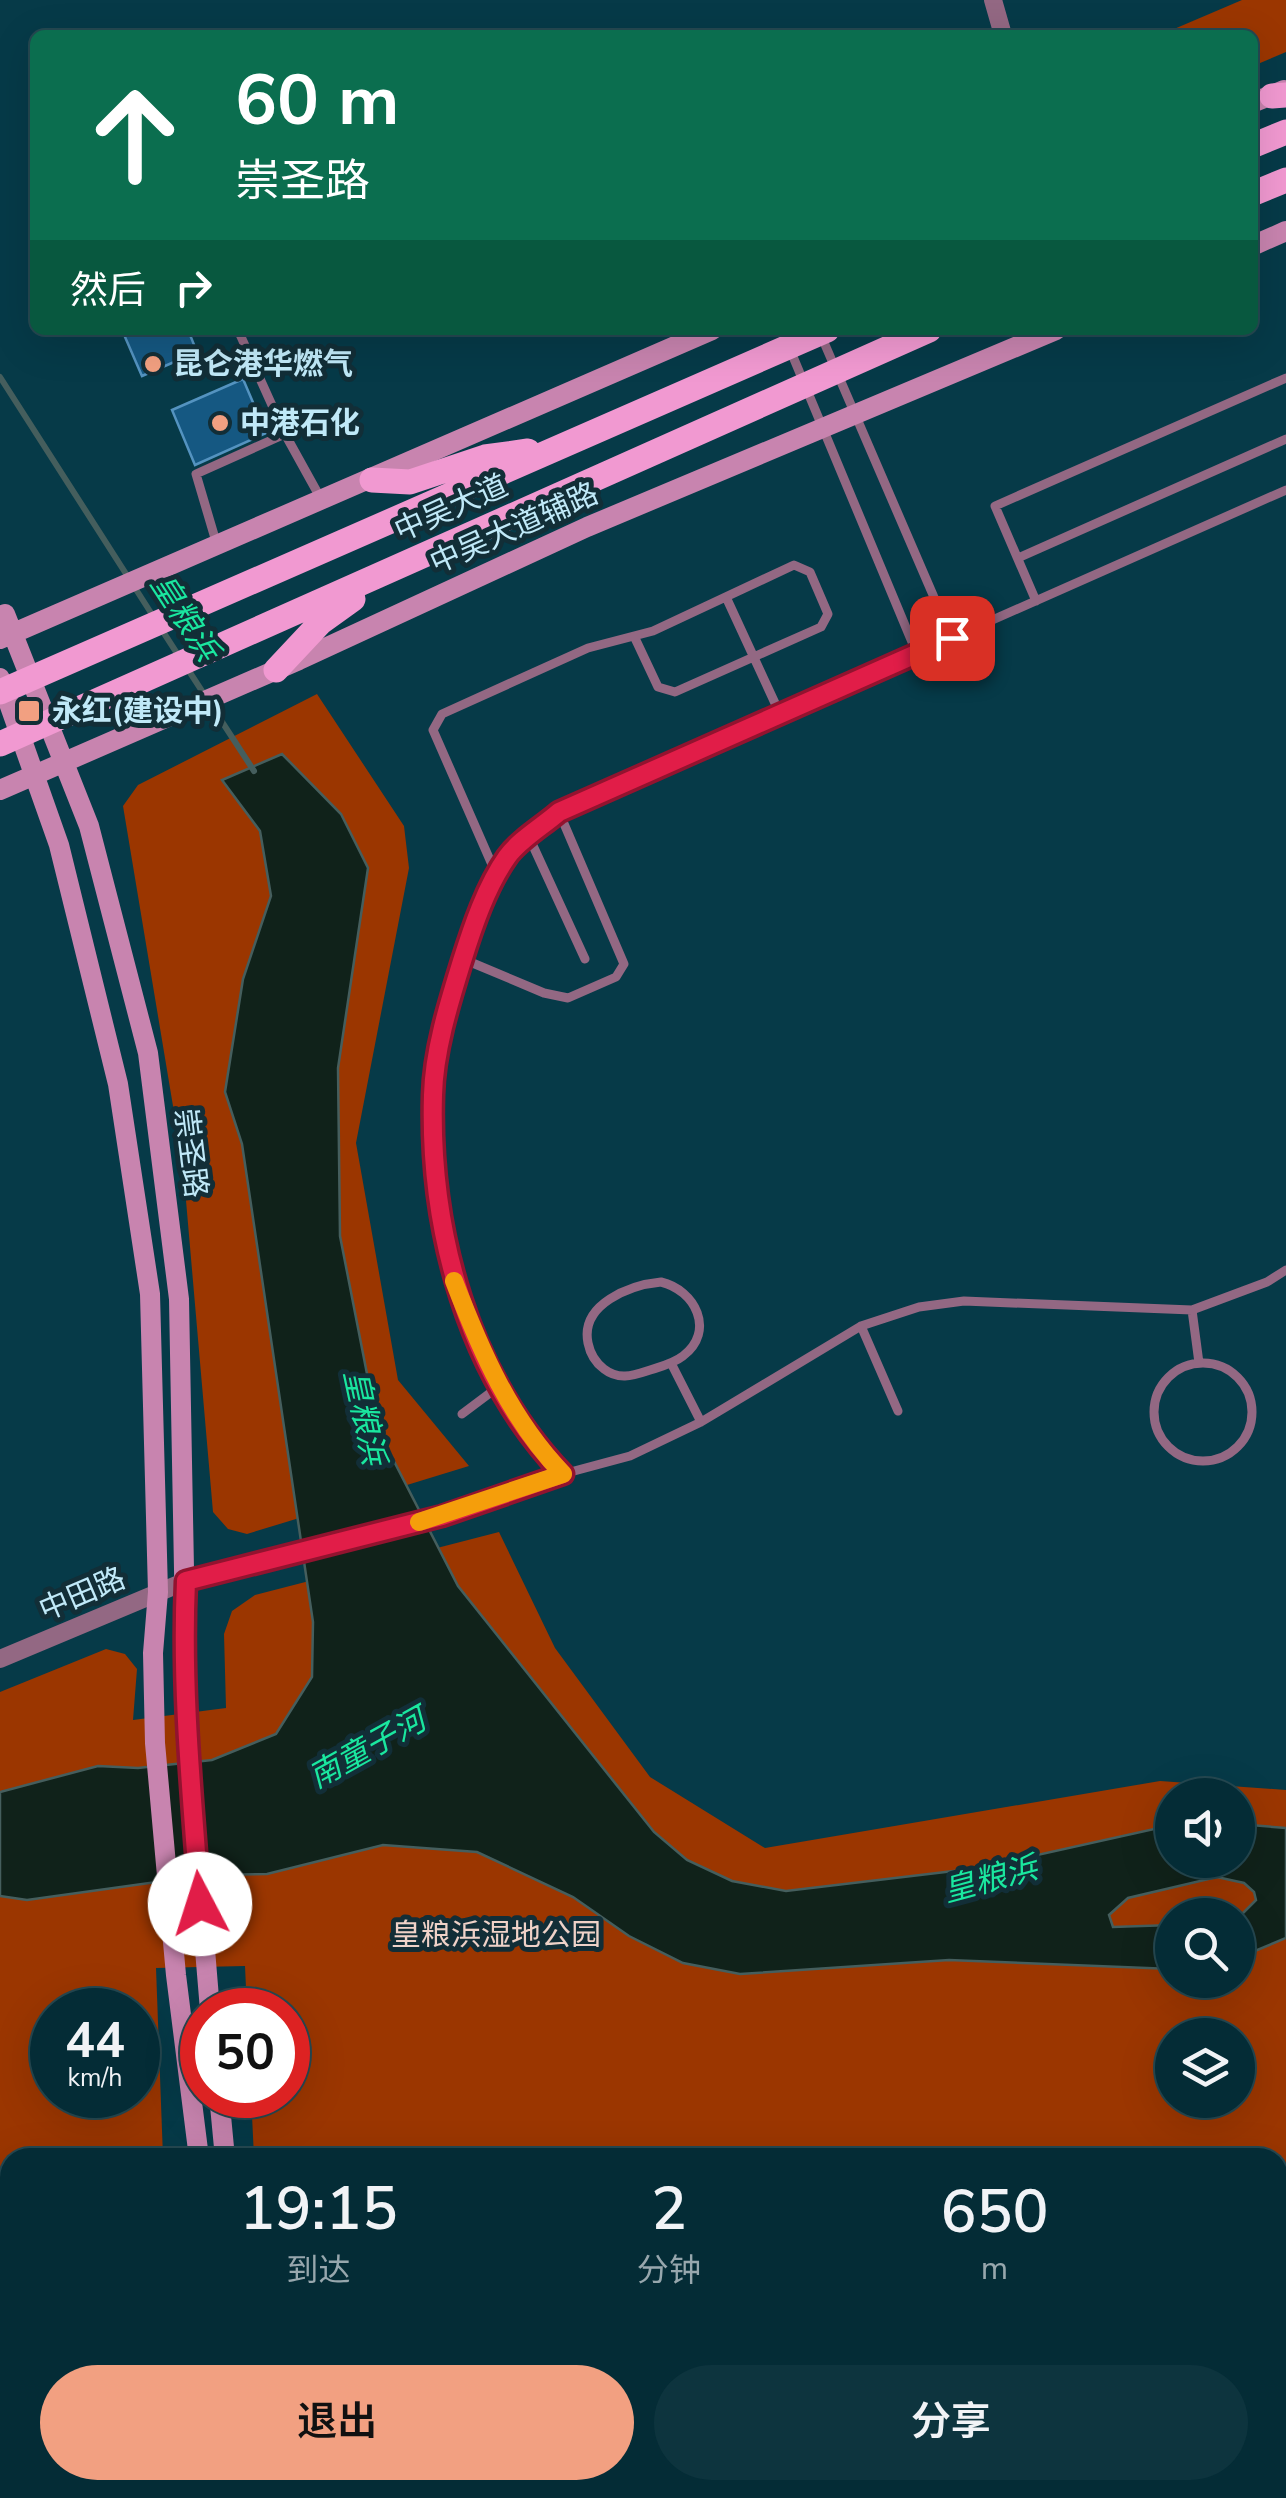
<!DOCTYPE html>
<html lang="zh">
<meta charset="utf-8">
<style>
:root{--surface:#042c36;--page:#0d343e;--text:#f1f3f6;--muted:#97a7ad;--line:#254851;--accent:#f2a081}
body{margin:0;font-family:"Nunito Sans","Noto Sans SC",sans-serif;background:var(--page);color:var(--text);height:100vh;display:flex;flex-direction:column;font-size:38px;white-space:nowrap}
*{box-sizing:border-box;margin:0}
p{font-size:32px;color:var(--muted)}
.icon{flex:none;width:55px;height:55px;fill:none;stroke:currentColor;stroke-width:2;stroke-linecap:round;stroke-linejoin:round}
.map{position:relative;flex:1;overflow:hidden}
.details{position:absolute;left:0px;top:2148px;width:1288px;height:352px;display:flex;flex-direction:column;background:var(--surface);border-radius:30px 30px 0 0;box-shadow:0 10px 40px #0002,0 0 0 2px var(--line)}
.details>*{flex:none}
.guide{position:absolute;left:30px;top:30px;width:1228px;height:305px;border-radius:15px;box-shadow:0 10px 40px #0002,0 0 0 2px var(--line);background:#0b6e4f;color:#fff;overflow:hidden}
.controls{position:absolute;left:1155px;top:1778px;display:grid;gap:20px}
.controls a{display:grid;place-items:center;width:100px;height:100px;border-radius:50%;background:var(--surface);box-shadow:0 10px 40px #0002,0 0 0 2px var(--line);font-size:50px}
.speed{position:absolute;left:30px;top:1988px;display:flex;gap:20px;font-size:50px;font-weight:700;text-align:center}
.speed>*{display:grid;place-content:center;width:130px;height:130px;border-radius:50%;background:var(--surface);box-shadow:0 10px 40px #0002,0 0 0 2px var(--line);line-height:1}
.speed small{font-size:25px;font-weight:400}
.speed .limit{border:15px solid #d22;background:#fff;color:#111}
.pin{position:absolute;display:grid;place-items:center;width:85px;height:85px;color:#fff;margin:-42px;border-radius:20px;box-shadow:0 5px 15px #0006}
.me{position:absolute;width:110px;margin:-55px;rotate:355deg;stroke-linejoin:round;filter:drop-shadow(0 0 8px #0008)}
.turn{display:flex;align-items:center;gap:35px;height:210px;padding:0 40px;font-size:45px}
.turn .icon{width:130px;height:130px;stroke-width:2.5}
.turn b{display:block;font-size:70px;line-height:85px}
.then{display:flex;align-items:center;height:95px;padding:0 40px;background:#0003;gap:20px;font-size:38px}
.eta{display:flex;justify-content:space-evenly;align-items:center;height:170px;text-align:center}
.eta b{font-size:60px;font-weight:600;line-height:70px}
.cta{display:flex;gap:20px;margin-top:auto;padding:20px 40px}
.cta a{flex:1;height:115px;border-radius:60px;background:var(--accent);color:#111;font-size:40px;font-weight:600;line-height:115px;text-align:center}
.cta a+a{background:var(--page);color:var(--text)}
.map>svg:first-child{display:block}
</style>
<div class="map">
<svg width="1286" height="2498" viewBox="0 0 1286 2498">
<rect width="100%" height="100%" fill="#063a48"/>
<!-- green -->
<path fill="#9b3600" fill-rule="evenodd" d="M1242,0H1286V52L1253,66L1252,35H1160Z
M317,694L404,826L409,868L356,1143L398,1380L469,1466L247,1534L228,1529L213,1512L183,1166L123,806L138,785Z
M499,1532L555,1648L650,1777L765,1848L1160,1781L1286,1790V2252H1278V2158L254,2157L251,2095H288V2010H247L245,1966L156,1968L163,2157L10,2158V2363L0,2366V1692L106,1649L125,1654L137,1669L133,1720L226,1708L224,1634L232,1611L255,1595ZM1172,1795H1238V1860H1172ZM1172,1915H1238V1980H1172ZM52,2010H138V2095H52ZM1172,2035H1238V2100H1172Z
M10,2464V2490H186V2498H0V2467Z"/>
<!-- water -->
<path fill="#10221a" stroke="#455e5d" stroke-width="2.5" d="M282,754L341,814L368,868L338,1068L340,1236L378,1430L458,1586L654,1832L687,1860L732,1881L786,1891L979,1868L1172,1825V1860H1238V1824L1286,1828V1938L1238,1958V1918L1256,1900L1254,1892L1244,1883L1217,1877L1128,1898L1109,1915L1113,1927L1172,1925V1969L949,1960L740,1974L683,1963L629,1936L573,1897L477,1852L383,1845L267,1874L207,1875L27,1900L0,1896V1792L98,1766L138,1768L212,1760L276,1734L312,1677L313,1622L242,1144L225,1092L243,979L271,896L260,831L222,780Z"/>
<g fill="none" stroke-linecap="round" stroke-linejoin="round">
<!-- stream -->
<path stroke="#455e5d" stroke-width="6" d="M0,377L153,616
M160,627L180,658
M187,668L254,771"/>
</g>
<!-- building -->
<path fill="#155882" stroke="#5493c0" stroke-width="2.5" d="M122,330H188L197,352L142,376Z
M243,379L266,433L195,465L172,410Z"/>
<g fill="none" stroke-linecap="round" stroke-linejoin="round">
<!-- lane -->
<path stroke="#936883" stroke-width="9" d="M238,330L285,434L321,499
M820,333L952,639
M789,347L917,654
M217,545L196,474L285,434
M1018,558L1286,439
M726,597L780,714
M1036,601L995,506L1286,378
M529,837L585,959
M497,876L433,730L442,714L588,648L653,631L794,565L810,572L828,614L821,627L675,692L658,687L634,636
M463,959L544,993L568,998L616,977L624,964L559,812
M661,1282C695,1290 716,1331 683,1356C673,1364 659,1367 647,1371C632,1376 618,1380 604,1369C596,1363 590,1353 588,1343C580,1304 630,1285 661,1282Z
M1192,1310L1199,1363
M861,1326L898,1411
M671,1363L701,1422
M1154 1412a49 49 0 1 1 98 0a49 49 0 1 1-98 0Z
M462,1414L498,1387
M563,1474C468,1374 429,1231 433,1095C434,1051 449,1003 462,961C473,926 486,887 507,857C519,840 543,826 559,812L1286,490
M186,1581L442,1516L563,1474L630,1456L701,1422L861,1326L919,1307L964,1301L1192,1310L1267,1282L1286,1270
M1278,2180L1286,2179
M1278,2216H1286"/>
<!-- street -->
<path stroke="#936883" stroke-width="18" d="M993,0L1003,35
M0,1659L186,1581
M795,2498L797,2490"/>
<!-- secondary -->
<path stroke="#c884af" stroke-width="20" d="M1252,103L1284,90
M1252,246L1286,231
M5,614L89,826L148,1053L179,1299L187,1732L210,2010
M0,639L712,330
M0,678L59,845L118,1084L150,1294L158,1592L153,1653L155,1743L176,1975L199,2158
M0,790L299,660L587,527L1056,330
M219,2095L225,2158
M1278,2279L1286,2278
M1278,2298H1286
M0,2401L10,2398
M0,2430L10,2427
M232,2490L233,2498
M260,2490L261,2498"/>
<!-- primary -->
<path stroke="#f199d1" stroke-width="25" d="M1272,96L1286,95
M1252,146L1286,132
M1252,194L1286,180
M372,480L410,482L485,457L528,451
M276,670L321,622L353,599
M0,692L827,330
M0,744L929,330"/>
</g>
<g fill="none" stroke-linecap="round" stroke-linejoin="round">
<defs>
<path id="route" d="M200,1904C192,1796 181,1689 186,1581L442,1516L563,1474C468,1375 429,1230 433,1095C434,1051 449,1003 462,961C473,926 486,887 507,857C519,840 543,826 559,812L952,638"/>
</defs>
<!-- route casing -->
<use href="#route" stroke="#92132f" stroke-width="25"/>
<!-- route -->
<use href="#route" stroke="#e11d48" stroke-width="18"/>
<!-- slow -->
<path stroke="#f59e0b" stroke-width="18" d="M419,1522L563,1474C510,1419 481,1351 454,1281"/>
</g>
<!-- markers -->
<g fill="#f2a081" stroke="#122e37" stroke-width="4">
<circle cx="153" cy="364" r="10"/>
<circle cx="220" cy="423" r="10"/>
<rect x="17" y="699" width="24" height="24" rx="5"/>
</g>
<g text-anchor="middle" stroke-width="10" stroke-linejoin="round" paint-order="stroke">
<!-- poi labels -->
<g font-size="30" font-weight="bold" fill="#c0e9f8" stroke="#122e37" text-anchor="start">
<text x="173" y="374">昆仑港华燃气</text>
<text x="240" y="433">中港石化</text>
<text x="52" y="721">永红(建设中)</text>
</g>
<!-- street labels -->
<g font-size="30" fill="#c0e9f8" stroke="#122e37">
<text transform="translate(451 508) rotate(-24)" y="10">中吴大道</text>
<text transform="translate(514 528) rotate(-24)" y="10">中吴大道辅路</text>
<text transform="translate(191 1153) rotate(83)" y="10">崇圣路</text>
<text transform="translate(82 1594) rotate(-23)" y="10">中田路</text>
</g>
<!-- park labels -->
<g font-size="30" fill="#efd2c8" stroke="#122e37">
<text x="496" y="1945">皇粮浜湿地公园</text>
</g>
<!-- water labels -->
<g font-size="32" font-style="italic" fill="#1ae79f" stroke="#122e37">
<text transform="translate(185 617) rotate(57)" y="11">皇粮浜</text>
<text transform="translate(365 1417) rotate(78)" y="11">皇粮浜</text>
<text transform="translate(367 1748) rotate(-29)" y="11">南童子河</text>
<text transform="translate(990 1879) rotate(-15)" y="11">皇粮浜</text>
</g>
</g>
</svg>
<div class="controls">
<a><svg class="icon" aria-label="sound" viewBox="0 0 24 24"><path d="M4 9h4l5-4v14l-5-4H4zM17 9q2 3 0 6"/></svg></a>
<a><svg class="icon" aria-label="search" viewBox="0 0 24 24"><circle cx="10" cy="10" r="6"/><path d="M15 15l6 6"/></svg></a>
<a><svg class="icon" aria-label="layers" viewBox="0 0 24 24"><path d="M12 4l9 5-9 5-9-5zM3 14l9 5 9-5"/></svg></a>
</div>
<div class="speed"><div>44<small>km/h</small></div><div class="limit">50</div></div>
<div class="pin" style="left:952px;top:638px;background:#d93025"><svg class="icon" aria-label="arrive" viewBox="0 0 24 24"><path d="M6 21V4h12l-3 4 3 4H6"/></svg></div>
<svg class="me" style="left:200px;top:1904px" viewBox="-20 -20 40 40"><circle r="19" fill="#fff"/><path d="M0-13L10 11 0 6-10 11z" fill="#e11d48"/></svg>
<div class="guide">
<div class="turn"><svg class="icon" aria-label="ahead" viewBox="0 0 24 24"><path d="M12 20V5M6 11l6-6 6 6"/></svg><div><b>60 m</b>崇圣路</div></div>
<div class="then">然后<svg class="icon" aria-label="right" viewBox="0 0 24 24"><path d="M7 20v-9h11M14 6l5 5-5 5"/></svg></div>
</div>
<section class="details">
<div class="eta">
<div><b>19:15</b><p>到达</p></div>
<div><b>2</b><p>分钟</p></div>
<div><b>650</b><p>m</p></div>
</div>
<div class="cta"><a>退出</a><a>分享</a></div>
</section>
</div>
